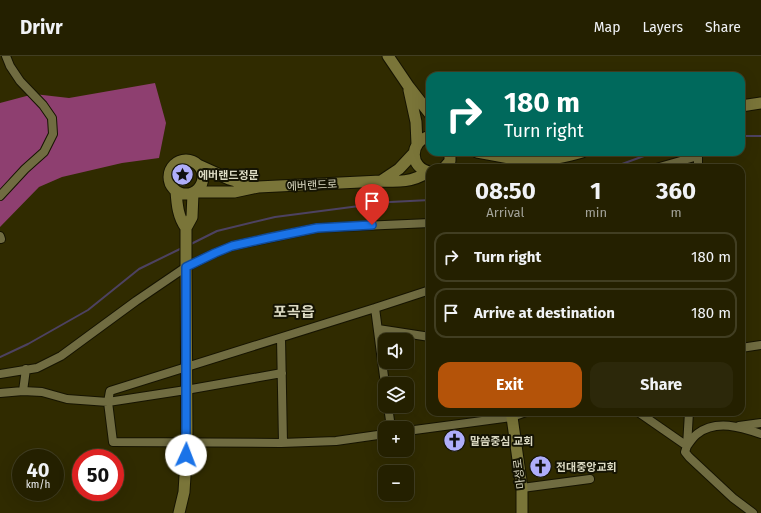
<!DOCTYPE html>
<meta charset="utf-8">
<style>
:root{--surface:#242000;--page:#2c280a;--text:#f1f3f6;--muted:#a3a399;--line:#413e22;--accent:#b45309}
body{margin:0;font-family:"Fira Sans","Noto Sans KR",sans-serif;background:var(--page);color:var(--text);height:100vh;display:flex;flex-direction:column;font-size:15px;white-space:nowrap}
*{box-sizing:border-box;margin:0}
p{font-size:13px;color:var(--muted)}
.icon{flex:none;width:22px;height:22px;fill:none;stroke:currentColor;stroke-width:2;stroke-linecap:round;stroke-linejoin:round}
.map{position:relative;flex:1;overflow:hidden}
.drawer{position:absolute;left:426px;top:108px;width:319px;height:252px;display:flex;flex-direction:column;background:var(--surface);border-radius:12px;box-shadow:0 4px 16px #0002,0 0 0 1px var(--line)}
.drawer>*{flex:none}
.guide{position:absolute;left:426px;top:16px;width:319px;height:84px;border-radius:12px;box-shadow:0 4px 16px #0002,0 0 0 1px var(--line);background:#00695c;color:#fff;overflow:hidden}
.fabs{position:absolute;left:378px;top:277px;display:grid;gap:8px}
.fabs a{display:grid;place-items:center;width:36px;height:36px;border-radius:8px;background:var(--surface);box-shadow:0 4px 16px #0002,0 0 0 1px var(--line);font-size:20px}
.speed{position:absolute;left:12px;top:393px;display:flex;gap:8px;font-size:20px;font-weight:700;text-align:center}
.speed>*{display:grid;place-content:center;width:52px;height:52px;border-radius:50%;background:var(--surface);box-shadow:0 4px 16px #0002,0 0 0 1px var(--line);line-height:1}
.speed small{font-size:10px;font-weight:400}
.speed .limit{border:6px solid #d22;background:#fff;color:#111}
.pin{position:absolute;display:grid;place-items:center;width:34px;height:34px;color:#fff;margin:-41px -17px;border-radius:50% 50% 50% 0;rotate:-45deg;box-shadow:0 0 4px #0007}
.pin .icon{rotate:45deg}
.me{position:absolute;width:44px;margin:-22px;rotate:2deg;stroke-linejoin:round;filter:drop-shadow(0 0 3px #0008)}
.turn{display:flex;align-items:center;gap:14px;height:84px;padding:0 12px;font-size:18px}
.turn .icon{width:52px;height:52px;stroke-width:2.5}
.turn b{display:block;font-size:28px;line-height:34px}
.eta{display:flex;justify-content:space-evenly;align-items:center;height:68px;text-align:center}
.eta b{font-size:24px;font-weight:700;line-height:28px}
.cta{display:flex;gap:8px;margin-top:auto;padding:8px 12px}
.cta a{flex:1;height:46px;border-radius:12px;background:var(--accent);color:#fff;font-size:16px;font-weight:700;line-height:46px;text-align:center}
.cta a+a{background:var(--page);color:var(--text)}
ul{padding:0;list-style:none}
li{display:flex;align-items:center;gap:12px;height:50px;margin:0 8px 6px;padding:0 4px;border:2px solid var(--line);border-radius:12px}
li div{flex:1}
li b{display:block;font-size:15px}
li em{font-style:normal}
header{display:flex;align-items:center;gap:24px;box-sizing:border-box;height:56px;padding:0 20px;background:var(--surface);border-bottom:1px solid var(--line)}
header strong{font-size:19px}
nav{display:flex;gap:22px;margin-inline-start:auto;font-size:14px}
.map>svg:first-child{display:block}
</style>
<header>
<strong>Drivr</strong>
<nav><a>Map</a><a>Layers</a><a>Share</a></nav>
</header>
<div class="map">
<svg width="761" height="457" viewBox="0 0 761 457">
<rect width="100%" height="100%" fill="#302b00"/>
<!-- forest -->
<path fill="#8e3f70" d="M155,27L166,67L159,102L122,107L62,121L39,131L0,171V47L34,38L69,42Z"/>
<g fill="none" stroke-linecap="round" stroke-linejoin="round">
<!-- stream -->
<path stroke="#4d4261" stroke-width="2" d="M741,80H761
M611,112L655,96
M189,189L217,175L275,161L390,146L430,144
M0,301L28,288L88,254L139,213L182,192"/>
<defs>
<path id="street" d="M656,112L698,100V112
M0,140L25,113L44,96L53,78L52,62L43,49L20,25L10,10L6,0
M0,180L1,183
M375,252L110,335L108,346L113,386L281,387L336,385L385,378
M378,273L430,281
M281,282L283,387
M741,292L761,289
M0,318L37,312L61,300L136,245L186,211L215,197L232,190L317,172L430,167
M385,328L375,252L430,234
M23,335L26,313
M0,337L23,335L42,336L67,343L108,346L186,334L282,317
M388,350L391,372
M638,356L687,390C690,386 693,381 697,378C716,363 741,371 761,378
M689,356L687,390L685,396L689,401L733,442L753,457
M739,370L761,367
M407,375L512,361L526,356
M522,432L590,423"/>
<path id="secondary" d="M388,0L409,31L430,58
M409,34L416,66L417,88
M741,50L761,47
M430,80C409,85 409,112 430,116
M477,96L531,106
M169 121a17 17 0 1 1 34 0a17 17 0 1 1-34 0Z
M198,109L229,123L253,130
M444,112L450,105V96
M518,112C538,103 561,103 582,96
M381,125L399,113L414,97
M176,135C177,149 178,161 186,172
M195,136H234L258,131L381,125C398,126 413,126 428,116
M510,356L512,361L522,432V457
M179,457L184,436L187,387L186,205V172L192,161L193,137"/>
</defs>
<!-- street casing -->
<use href="#street" stroke="#161401" stroke-width="10"/>
<!-- secondary casing -->
<use href="#secondary" stroke="#161401" stroke-width="13"/>
<!-- street -->
<use href="#street" stroke="#706c41" stroke-width="8"/>
<!-- secondary -->
<use href="#secondary" stroke="#7a7539" stroke-width="11"/>
</g>
<g fill="none" stroke-linecap="round" stroke-linejoin="round">
<defs>
<path id="route" d="M186,399V211L215,197L232,190L268,182L317,172L372,169"/>
</defs>
<!-- route casing -->
<use href="#route" stroke="#114b97" stroke-width="10"/>
<!-- route -->
<use href="#route" stroke="#1a73e8" stroke-width="7"/>
</g>
<!-- icons -->
<defs>
<symbol id="sight-disc" viewBox="-11 -11 22 22"><circle r="9.5" fill="#afaefa" stroke="#151403"/><path d="M0-6L1.8-2.2L6-1.7L2.9 1.2L3.7 5.4L0 3.3L-3.7 5.4L-2.9 1.2L-6-1.7L-1.8-2.2Z" fill="#111"/></symbol>
<symbol id="church-disc" viewBox="-11 -11 22 22"><circle r="9.5" fill="#afaefa" stroke="#151403"/><path d="M-1.2-6h2.4v3.5h3.3v2.4h-3.3V6h-2.4V-.1h-3.3v-2.4h3.3Z" fill="#111"/></symbol>
</defs>
<g fill-rule="evenodd">
<use href="#sight-disc" x="170" y="106" width="25" height="25"/>
<use href="#church-disc" x="442" y="372" width="25" height="25"/>
<use href="#church-disc" x="528" y="398" width="25" height="25"/>
</g>
<g text-anchor="middle" stroke-width="4" stroke-linejoin="round" paint-order="stroke">
<!-- poi labels -->
<g font-size="11" font-weight="bold" fill="#dddbc4" stroke="#151403" text-anchor="start">
<text x="198" y="123">에버랜드정문</text>
<text x="470" y="389">말씀중심 교회</text>
<text x="556" y="415">전대중앙교회</text>
</g>
<!-- street labels -->
<g font-size="11" fill="#dddbc4" stroke="#151403">
<text transform="translate(312 129) rotate(-3)" y="4">에버랜드로</text>
<text transform="translate(519 418) rotate(-97)" y="4">마성로</text>
</g>
<!-- district labels -->
<g font-size="15" font-weight="bold" fill="#dddbc4" stroke="#151403">
<text x="294" y="261">포곡읍</text>
</g>
</g>
</svg>
<div class="fabs">
<a><svg class="icon" aria-label="sound" viewBox="0 0 24 24"><path d="M4 9h4l5-4v14l-5-4H4zM17 9q2 3 0 6"/></svg></a>
<a><svg class="icon" aria-label="layers" viewBox="0 0 24 24"><path d="M12 4l9 5-9 5-9-5zM3 14l9 5 9-5"/></svg></a>
<a>+</a>
<a>−</a>
</div>
<div class="speed"><div>40<small>km/h</small></div><div class="limit">50</div></div>
<div class="pin" style="left:372px;top:169px;background:#d93025"><svg class="icon" aria-label="arrive" viewBox="0 0 24 24"><path d="M6 21V4h12l-3 4 3 4H6"/></svg></div>
<svg class="me" style="left:186px;top:399px" viewBox="-20 -20 40 40"><circle r="19" fill="#fff"/><path d="M0-13L10 11 0 6-10 11z" fill="#1a73e8"/></svg>
<div class="guide">
<div class="turn"><svg class="icon" aria-label="right" viewBox="0 0 24 24"><path d="M7 20v-9h11M14 6l5 5-5 5"/></svg><div><b>180 m</b>Turn right</div></div>
</div>
<section class="drawer">
<div class="eta">
<div><b>08:50</b><p>Arrival</p></div>
<div><b>1</b><p>min</p></div>
<div><b>360</b><p>m</p></div>
</div>
<ul>
<li><svg class="icon" aria-label="right" viewBox="0 0 24 24"><path d="M7 20v-9h11M14 6l5 5-5 5"/></svg><div><b>Turn right</b></div><em>180 m</em></li>
<li><svg class="icon" aria-label="arrive" viewBox="0 0 24 24"><path d="M6 21V4h12l-3 4 3 4H6"/></svg><div><b>Arrive at destination</b></div><em>180 m</em></li>
</ul>
<div class="cta"><a>Exit</a><a>Share</a></div>
</section>
</div>
